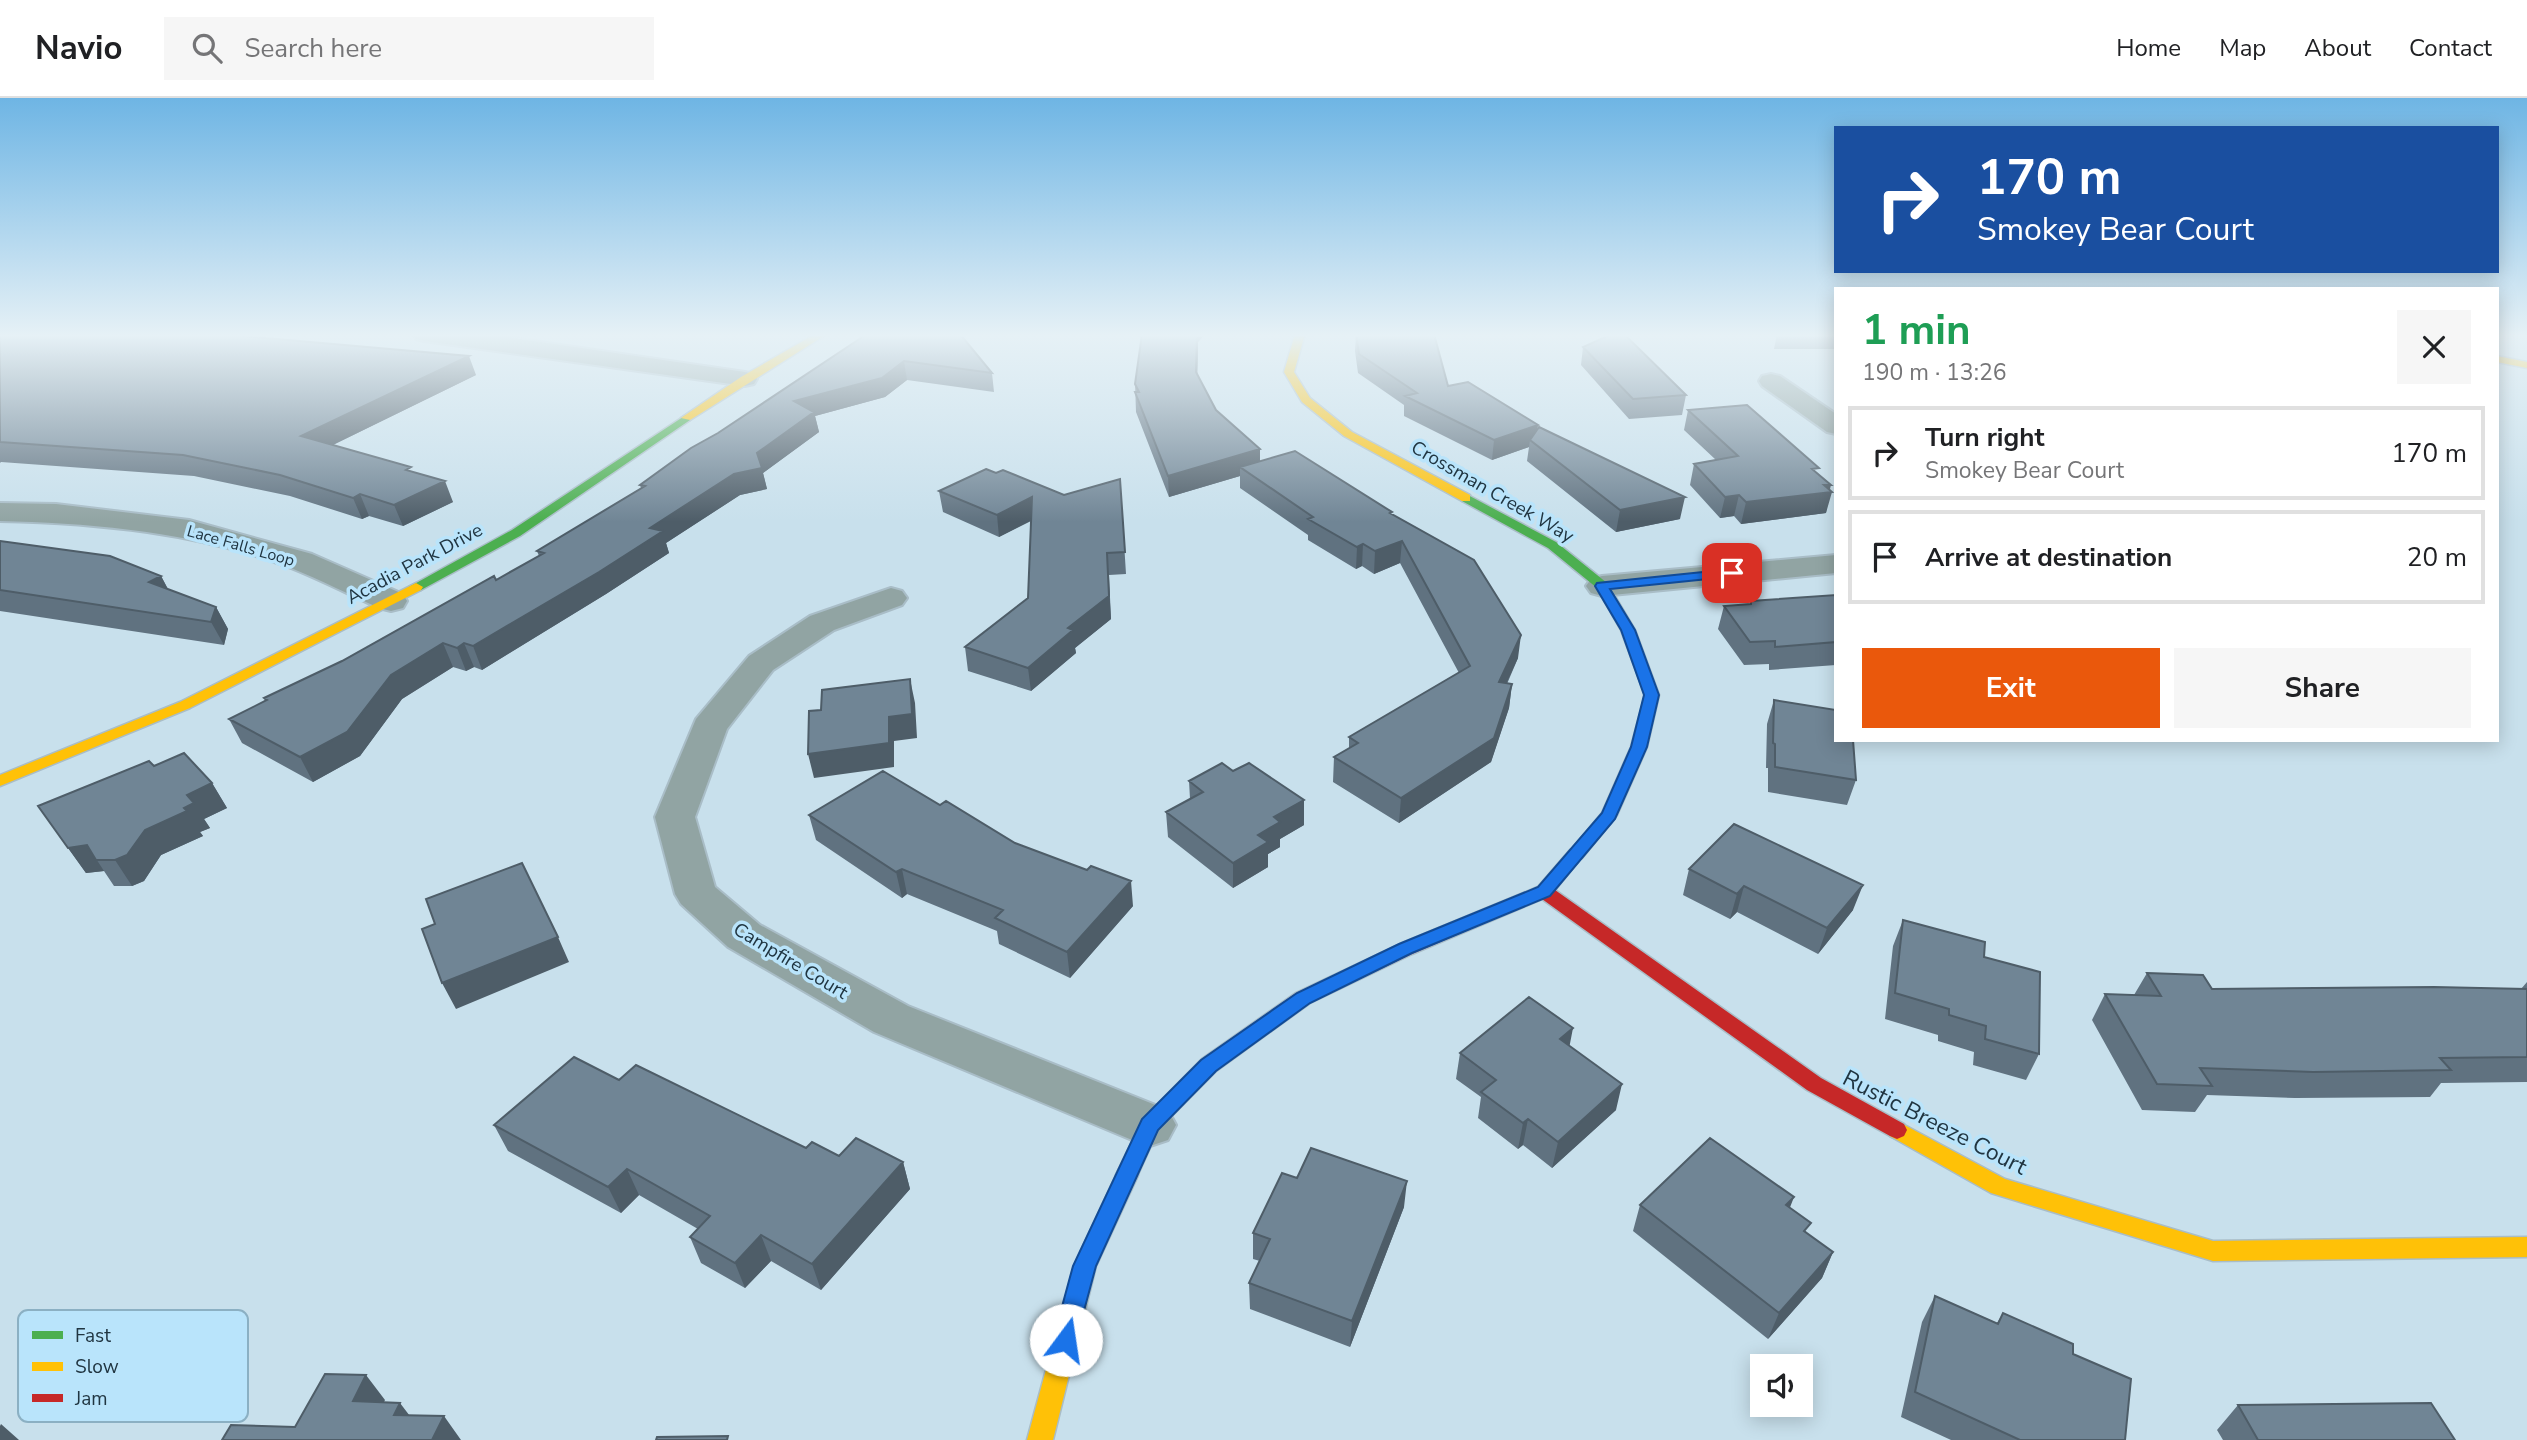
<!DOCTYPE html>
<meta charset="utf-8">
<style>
:root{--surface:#fff;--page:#f6f6f6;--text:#202124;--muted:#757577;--line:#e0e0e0;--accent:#ea580c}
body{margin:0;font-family:"Nunito Sans",sans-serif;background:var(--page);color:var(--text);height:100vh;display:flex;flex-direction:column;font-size:26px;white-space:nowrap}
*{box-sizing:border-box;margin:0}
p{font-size:23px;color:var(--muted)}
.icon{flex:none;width:38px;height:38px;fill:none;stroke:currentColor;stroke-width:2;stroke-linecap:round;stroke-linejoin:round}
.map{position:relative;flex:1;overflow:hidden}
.side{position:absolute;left:1834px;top:189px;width:665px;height:455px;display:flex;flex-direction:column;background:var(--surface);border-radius:0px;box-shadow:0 4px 18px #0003}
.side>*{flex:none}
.guide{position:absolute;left:1834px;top:28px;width:665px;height:147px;border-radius:0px;box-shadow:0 4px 18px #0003;background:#1a4fa0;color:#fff;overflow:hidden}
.buttons{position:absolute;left:1750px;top:1256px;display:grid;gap:14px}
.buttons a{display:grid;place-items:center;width:63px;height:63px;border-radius:0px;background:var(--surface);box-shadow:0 4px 18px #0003;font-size:35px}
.pin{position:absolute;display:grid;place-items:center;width:60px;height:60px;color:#fff;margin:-30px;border-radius:14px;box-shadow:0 4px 10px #0006}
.me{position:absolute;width:77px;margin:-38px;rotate:14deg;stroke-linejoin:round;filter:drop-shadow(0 0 5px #0008)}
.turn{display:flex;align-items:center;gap:24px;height:147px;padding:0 28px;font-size:32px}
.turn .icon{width:91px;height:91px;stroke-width:2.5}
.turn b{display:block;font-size:49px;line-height:60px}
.round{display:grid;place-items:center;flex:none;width:74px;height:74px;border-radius:0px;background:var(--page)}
.overview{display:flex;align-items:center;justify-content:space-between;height:119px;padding:0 28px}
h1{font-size:42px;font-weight:700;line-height:52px;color:#1e9e55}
.primary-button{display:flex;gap:14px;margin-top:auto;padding:14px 28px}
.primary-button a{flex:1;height:80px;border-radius:0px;background:var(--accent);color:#fff;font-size:28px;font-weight:700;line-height:80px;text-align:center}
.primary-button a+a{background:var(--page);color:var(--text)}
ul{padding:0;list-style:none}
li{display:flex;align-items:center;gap:21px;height:94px;margin:0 14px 10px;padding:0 14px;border:4px solid var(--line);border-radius:0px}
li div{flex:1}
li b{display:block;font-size:26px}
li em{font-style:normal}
header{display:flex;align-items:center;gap:42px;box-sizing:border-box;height:98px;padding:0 35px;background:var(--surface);border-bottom:2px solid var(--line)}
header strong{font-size:33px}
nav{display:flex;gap:38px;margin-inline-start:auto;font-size:24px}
.search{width:490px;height:63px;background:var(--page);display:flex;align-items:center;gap:18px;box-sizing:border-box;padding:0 24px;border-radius:0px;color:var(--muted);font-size:26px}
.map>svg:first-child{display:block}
</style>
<header>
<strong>Navio</strong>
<div class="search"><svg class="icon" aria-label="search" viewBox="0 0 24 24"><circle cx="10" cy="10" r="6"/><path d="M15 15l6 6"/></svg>Search here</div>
<nav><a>Home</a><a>Map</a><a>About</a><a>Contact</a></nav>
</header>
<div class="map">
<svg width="2527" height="1342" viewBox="0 0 2527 1342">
<rect width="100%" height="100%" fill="#c8e0ec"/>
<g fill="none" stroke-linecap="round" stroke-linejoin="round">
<defs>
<path id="street" d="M413,236H486L745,274L754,276L757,281L754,286L745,288L424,243L416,241Z
M1771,276L1780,278L1836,316V336L1827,334L1762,288L1759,283L1762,278Z
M0,405L56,406L189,422L312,456L403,496L407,503L403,510L391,513L379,510C350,497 321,482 291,470C199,435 97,425 0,423Z
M1836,457V475L1602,498L1591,495L1586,488L1591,481L1602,478Z
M891,490L902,493L907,500L902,507L834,532L773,572L727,631L695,719L715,789L760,827L908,908L1168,1012L1176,1027L1168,1042L1150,1048L1132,1042L874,934L728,849L681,806L675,796L655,719L696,621L749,558L810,518Z"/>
<path id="fast" d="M686,317L690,318V322L520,438L421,492L416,493L409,489L512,432Z
M1466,396L1556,444L1607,485L1635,532L1659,597L1647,649L1617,717L1582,760L1576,762L1568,756L1602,715L1631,649L1645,597L1621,532L1597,490L1548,450L1462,403V397Z"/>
<path id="slow" d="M815,236H827L690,322L681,320L741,279Z
M1295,236H1305L1294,274L1310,300L1352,334L1470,397V403H1462L1344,338L1302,304L1284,274Z
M2497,258L2527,264V270L2497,264Z
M416,485L423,489L421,492L190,610L0,688V677L180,604Z
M1897,1023L2005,1081L2213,1143L2527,1139V1159L2213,1163L1991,1095L1890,1038L1887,1032L1890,1026Z
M1127,1068L1135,1071L1138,1077L1096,1168L1053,1342H1027L1074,1168L1119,1071Z"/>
<path id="jam" d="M1576,750L1584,756L1555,792L1821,980L1904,1026L1907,1032L1904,1038L1897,1041L1890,1038L1807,992L1542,801L1412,856L1310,905L1216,973L1158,1032L1135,1083L1127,1086L1119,1083L1116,1077L1143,1021L1202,961L1296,895L1400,846L1538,789L1570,752Z"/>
</defs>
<!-- street casing -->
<use href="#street" stroke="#a9bdc7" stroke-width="4"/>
<!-- fast casing -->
<use href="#fast" stroke="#a9bdc7" stroke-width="3"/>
<!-- slow casing -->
<use href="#slow" stroke="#a9bdc7" stroke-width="3"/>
<!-- jam casing -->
<use href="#jam" stroke="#a9bdc7" stroke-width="3"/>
<!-- street -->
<use href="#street" fill="#91a4a3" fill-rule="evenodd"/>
<!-- fast -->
<use href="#fast" fill="#4caf50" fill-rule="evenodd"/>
<!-- slow -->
<use href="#slow" fill="#ffc107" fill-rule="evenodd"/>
<!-- jam -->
<use href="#jam" fill="#c62828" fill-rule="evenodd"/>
</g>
<!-- wall -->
<path fill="#607280" d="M0,236L255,239L476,277L333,347L413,374L453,404L403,428L369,418L362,421L290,398L194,378L1,364L0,365Z
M867,236L992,275L994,294L907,282L885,299L815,318L819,334L763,375L767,391L740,397L666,445L669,455L606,496L482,572L474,569L466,573L453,569L402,601L360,658L313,684L242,645L229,621L265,603L264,600L342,563L496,482L539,458L537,453L641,390L640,387Z
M1142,236H1205L1198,244L1197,276L1216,312L1260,363L1392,416L1518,560L1507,586H1512L1509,610L1491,664L1399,725L1333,684L1334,659L1349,650V639L1459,575L1400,465L1374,476L1362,468L1356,471L1308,442V437L1240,390V378L1169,399L1136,314L1135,286Z
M1356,236L1448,288L1538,327L1537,331L1680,421L1616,434L1527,363L1529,349L1492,362L1404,318V307L1358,275L1355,253Z
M1777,236H1836V251H1774Z
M1583,249L1686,297L1682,317L1629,321L1581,267Z
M1688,312L1818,376L1829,392L1826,415L1741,426L1734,418L1720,420L1690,387L1694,366L1716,362L1684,332Z
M996,375L1064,397L1120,381L1126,476L1109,477L1111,521L1075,550L1076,555L1031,593L968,573L965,549L1028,500L1031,422L999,439L943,414L939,393Z
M0,443L161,478L168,491L216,509L228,531L224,547L0,513Z
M1836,497V567L1769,572V566L1744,567L1718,531L1724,508L1750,506L1751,503Z
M1774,602L1856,682L1847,707L1768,694V670H1766L1767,626Z
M154,668L212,685L227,710L204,721L210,730L200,734L203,738L161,757L144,783L132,788H114L104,773L86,775L38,708Z
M1233,673L1304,702V727L1280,741V749L1268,756V769L1233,790L1168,739L1166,714L1190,701L1189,683Z
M809,717L1015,745L1133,808L1070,880L999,846L997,833L907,796L902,800L816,742Z
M1689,771L1853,812L1818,856L1737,814L1730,821L1683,797Z
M1903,822L1984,859L2039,956L2026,982L1973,967L1974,954L1938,943V937L1885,921L1893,848Z
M2147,875L2212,891H2521L2527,884V984L2441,985L2430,999L2295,1000L2207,997L2195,1014L2142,1012L2092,922L2105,896L2134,897Z
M1570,949L1616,1012L1552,1070L1523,1047L1518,1051L1478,1020L1481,999L1456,981L1460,955Z
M494,1027L806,1050L839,1058L903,1064L910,1091L821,1192L771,1163L745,1190L701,1165L690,1139L698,1131L639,1097L621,1115L508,1053Z
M1297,1080L1404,1109L1350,1249L1250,1211L1249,1185L1260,1163L1253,1161V1135Z
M1640,1107L1790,1110L1807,1135L1833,1154L1822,1180L1768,1241L1633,1133Z
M1935,1198L1997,1225L2003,1215L2073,1256L2125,1342H1951L1901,1319L1922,1224Z
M2238,1307L2455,1342H2223L2217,1332Z"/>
<!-- shaded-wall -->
<path fill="#4e5d68" d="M244,236H255L254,253L242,238Z
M1197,236H1205L1198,244L1197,293Z
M469,258L476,277L310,358L301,338Z
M904,263L907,282L885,299L815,318L819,334L763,375L767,391L740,397L666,445L669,455L606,496L482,572L473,548L650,430L757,355L794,303Z
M1538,327L1535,346L1530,342L1529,349L1492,362L1494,342Z
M1260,351V372L1240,369V378L1169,399L1168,378Z
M445,383L453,404L403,428L394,407Z
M1824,387H1831L1829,395L1832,394L1826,415L1741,426L1746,404Z
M360,396L369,418L362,421L353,400Z
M1739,397L1734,418L1720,420L1725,399Z
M1032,399L1035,421L999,439L997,417Z
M1685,399L1680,421L1616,434L1620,412Z
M1402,443L1400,465L1374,476L1375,453Z
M1363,446L1362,468L1356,471L1357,449Z
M1107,455L1111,521L1075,550L1076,555L1031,593L1028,570L1068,530Z
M161,478L173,501L149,484Z
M216,509L228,531L224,547L211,524Z
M1521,537L1518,560L1496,608L1499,584Z
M443,545L453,569L402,601L360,658L313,684L300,659L391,577Z
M464,545L474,569L466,573L457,550Z
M910,581L915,605L917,640L894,643V669L814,680L808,656L889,619Z
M1512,586L1509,610L1491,664L1399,725L1401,700Z
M212,685L227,710L204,721L210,730L200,734L203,738L161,757L144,783L132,788L115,762L145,732L184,710L187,697Z
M1304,702V727L1280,741V749L1268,756V769L1233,790V765L1274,719Z
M87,747L104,773L86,775L68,750Z
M902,771L907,796L902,800L896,774Z
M1131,783L1133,808L1070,880L1067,854Z
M1863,787L1853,812L1818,856L1827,830Z
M1744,788L1737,814L1730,821L1737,796Z
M558,839L569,864L456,911L442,885Z
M1573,930L1568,956L1560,941Z
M1622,986L1616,1012L1552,1070L1558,1044Z
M1528,1021L1523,1047L1518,1051L1523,1025Z
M903,1064L910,1091L821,1192L812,1166Z
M627,1071L639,1097L621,1115L608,1089Z
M1407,1083L1404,1109L1350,1249L1352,1223Z
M1794,1099L1784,1125L1786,1107Z
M761,1137L771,1163L745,1190L735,1165Z
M1833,1154L1822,1180L1768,1241L1779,1215Z
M366,1277L385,1302L372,1328L353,1303Z
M400,1305L419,1330L394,1317Z
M444,1318L461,1342H432Z
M1,1326L19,1342H0V1328Z"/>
<!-- building -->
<path fill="#708595" stroke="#4e5d68" stroke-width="2" d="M0,236H244L242,238L469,258L301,338L411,369L406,372L445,383L394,407L360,396L353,400L280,377L183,357L0,344Z
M867,236H960L992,275L904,263L882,280L794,303L814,314L757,355L762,370L734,376L650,430L663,433L599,474L473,548L464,545L457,550L443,545L391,577L347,634L300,659L229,621L267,602L264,600L342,563L494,478L496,482L544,455L537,453L645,388L640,387L691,350L718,335Z
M1142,236H1197L1196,274L1216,312L1260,351L1168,378L1135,294H1139L1135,286Z
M1356,236H1434L1448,288L1468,284L1538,327L1494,342L1405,298L1417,295L1359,256Z
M1612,236H1624L1686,297L1633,301L1583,249Z
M1747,307L1819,370L1812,371L1831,387H1824L1832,394L1746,404L1739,397L1725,399L1694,366L1738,358L1688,312Z
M1539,329L1685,399L1620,412L1530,342Z
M1295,353L1392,414L1390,415L1474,462L1521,537L1499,584L1512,586L1494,640L1401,700L1334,659L1358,645L1349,639L1470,568L1402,443L1375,453L1363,446L1357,449L1308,421L1313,419L1240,369Z
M986,371L996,375L1003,372L1064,397L1120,381L1125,454L1107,455L1109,498L1068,530L1073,532L1028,570L965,549L1028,500L1032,399L997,417L939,393Z
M0,443L110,458L161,478L149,484L216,509L211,524L0,492Z
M1836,497V544L1775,549V543L1750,544L1724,508L1751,506V503Z
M910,581L912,616L889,619V645L808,656L809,613L821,612L822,592Z
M1774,602L1836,612V642H1853L1856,682L1775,669V646L1773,645Z
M184,655L212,685L187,697L194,705L184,710L187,713L145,732L127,757L115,762H96L87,747L68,750L38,708L149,663L154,668Z
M1222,665L1233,673L1249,665L1304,702L1274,719L1280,724L1258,737L1268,744L1233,765L1166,714L1203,694L1189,683Z
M883,673L940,707L946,703L1015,745L1087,772L1091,768L1131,783L1067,854L995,820L1003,812L902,771L896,774L809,717Z
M1734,726L1863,787L1827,830L1744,788L1737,796L1689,771Z
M522,765L558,839L442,885L422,831L435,826L426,801Z
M1903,822L1985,844L1984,859L2040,874L2039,956L1985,941L1986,928L1949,917V911L1895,895Z
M2147,875L2203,877L2212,891L2434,889L2527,891V959L2440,960L2451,972L2313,974L2200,970L2212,988L2157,986L2105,896L2161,898Z
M1529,899L1573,930L1560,941L1622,986L1558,1044L1528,1021L1523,1025L1481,994L1496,982L1460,955Z
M574,959L619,982L636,967L806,1050L812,1044L839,1058L856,1040L903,1064L812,1166L761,1137L735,1165L690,1139L710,1118L627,1071L608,1089L494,1027Z
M1710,1040L1794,1099L1786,1107L1811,1125L1804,1133L1833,1154L1779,1215L1640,1107Z
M1311,1050L1407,1083L1352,1223L1249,1185L1270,1141L1253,1135L1282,1075L1297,1080Z
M1935,1198L1998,1226L2003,1215L2073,1246V1256L2131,1281L2125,1342H2020L1915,1294Z
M325,1276L366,1277L353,1303L400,1305L394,1317L444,1318L432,1342H222L231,1327L295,1329Z
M2431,1305L2455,1342H2258L2238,1307Z
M728,1338L727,1342H656L657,1339Z"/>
<!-- sky -->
<linearGradient id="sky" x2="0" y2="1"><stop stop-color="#6eb5e4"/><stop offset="0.56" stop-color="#e6f1f6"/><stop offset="1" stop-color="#e6f1f6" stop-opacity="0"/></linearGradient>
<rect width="2527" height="424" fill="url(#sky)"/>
<!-- route -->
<path fill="#1a73e8" stroke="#114b97" stroke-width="2" d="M1732,471L1737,472V478L1610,491L1635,532L1659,597L1647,649L1615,721L1550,798L1412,855L1310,905L1216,973L1158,1032L1096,1168L1074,1250L1066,1254L1057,1250L1053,1242L1073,1168L1142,1021L1201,962L1297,895L1399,846L1538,789L1602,715L1631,649L1644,597L1621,532L1595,488L1597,485Z"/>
<g text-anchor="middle" stroke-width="7" stroke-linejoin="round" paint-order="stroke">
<!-- far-street labels -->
<g font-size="16" fill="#203541" stroke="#b9e4fb">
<text transform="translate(241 447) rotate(16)" y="6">Lace Falls Loop</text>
</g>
<!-- street labels -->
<g font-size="19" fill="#203541" stroke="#b9e4fb">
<text transform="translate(1493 393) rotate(30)" y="7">Crossman Creek Way</text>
<text transform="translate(414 465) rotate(-28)" y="7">Acadia Park Drive</text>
<text transform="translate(791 862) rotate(31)" y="7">Campfire Court</text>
</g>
<!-- near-street labels -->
<g font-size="23" fill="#203541" stroke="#b9e4fb">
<text transform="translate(1935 1024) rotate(27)" y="8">Rustic Breeze Court</text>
</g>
</g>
<!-- legend -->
<rect x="18" y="1212" width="230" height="112" rx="10" fill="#b9e4fb" stroke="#8bb0c3" stroke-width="2"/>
<rect x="32" y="1233" width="31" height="8" fill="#4caf50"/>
<rect x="32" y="1264" width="31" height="9" fill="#ffc107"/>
<rect x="32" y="1296" width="31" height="8" fill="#c62828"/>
<g font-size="19" fill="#203541">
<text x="75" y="1244">Fast</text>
<text x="75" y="1275">Slow</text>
<text x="75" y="1307">Jam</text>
</g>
</svg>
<div class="buttons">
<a><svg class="icon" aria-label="sound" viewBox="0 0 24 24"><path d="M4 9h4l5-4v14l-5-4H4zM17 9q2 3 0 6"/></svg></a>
</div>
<div class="pin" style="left:1732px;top:475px;background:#d93025"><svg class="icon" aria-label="arrive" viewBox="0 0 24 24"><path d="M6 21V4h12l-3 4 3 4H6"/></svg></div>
<svg class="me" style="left:1066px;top:1242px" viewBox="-20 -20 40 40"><circle r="19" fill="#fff"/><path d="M0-13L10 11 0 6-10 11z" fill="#1a73e8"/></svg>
<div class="guide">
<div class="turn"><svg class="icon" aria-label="right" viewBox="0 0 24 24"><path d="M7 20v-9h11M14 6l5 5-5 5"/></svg><div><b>170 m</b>Smokey Bear Court</div></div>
</div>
<section class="side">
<div class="overview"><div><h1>1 min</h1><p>190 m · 13:26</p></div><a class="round"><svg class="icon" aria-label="close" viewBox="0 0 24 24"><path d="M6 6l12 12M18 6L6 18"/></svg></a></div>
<ul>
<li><svg class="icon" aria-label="right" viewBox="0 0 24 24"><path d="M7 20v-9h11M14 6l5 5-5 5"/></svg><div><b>Turn right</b><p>Smokey Bear Court</p></div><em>170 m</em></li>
<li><svg class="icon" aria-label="arrive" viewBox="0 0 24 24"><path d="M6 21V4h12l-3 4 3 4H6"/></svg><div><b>Arrive at destination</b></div><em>20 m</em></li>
</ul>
<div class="primary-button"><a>Exit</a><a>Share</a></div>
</section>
</div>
